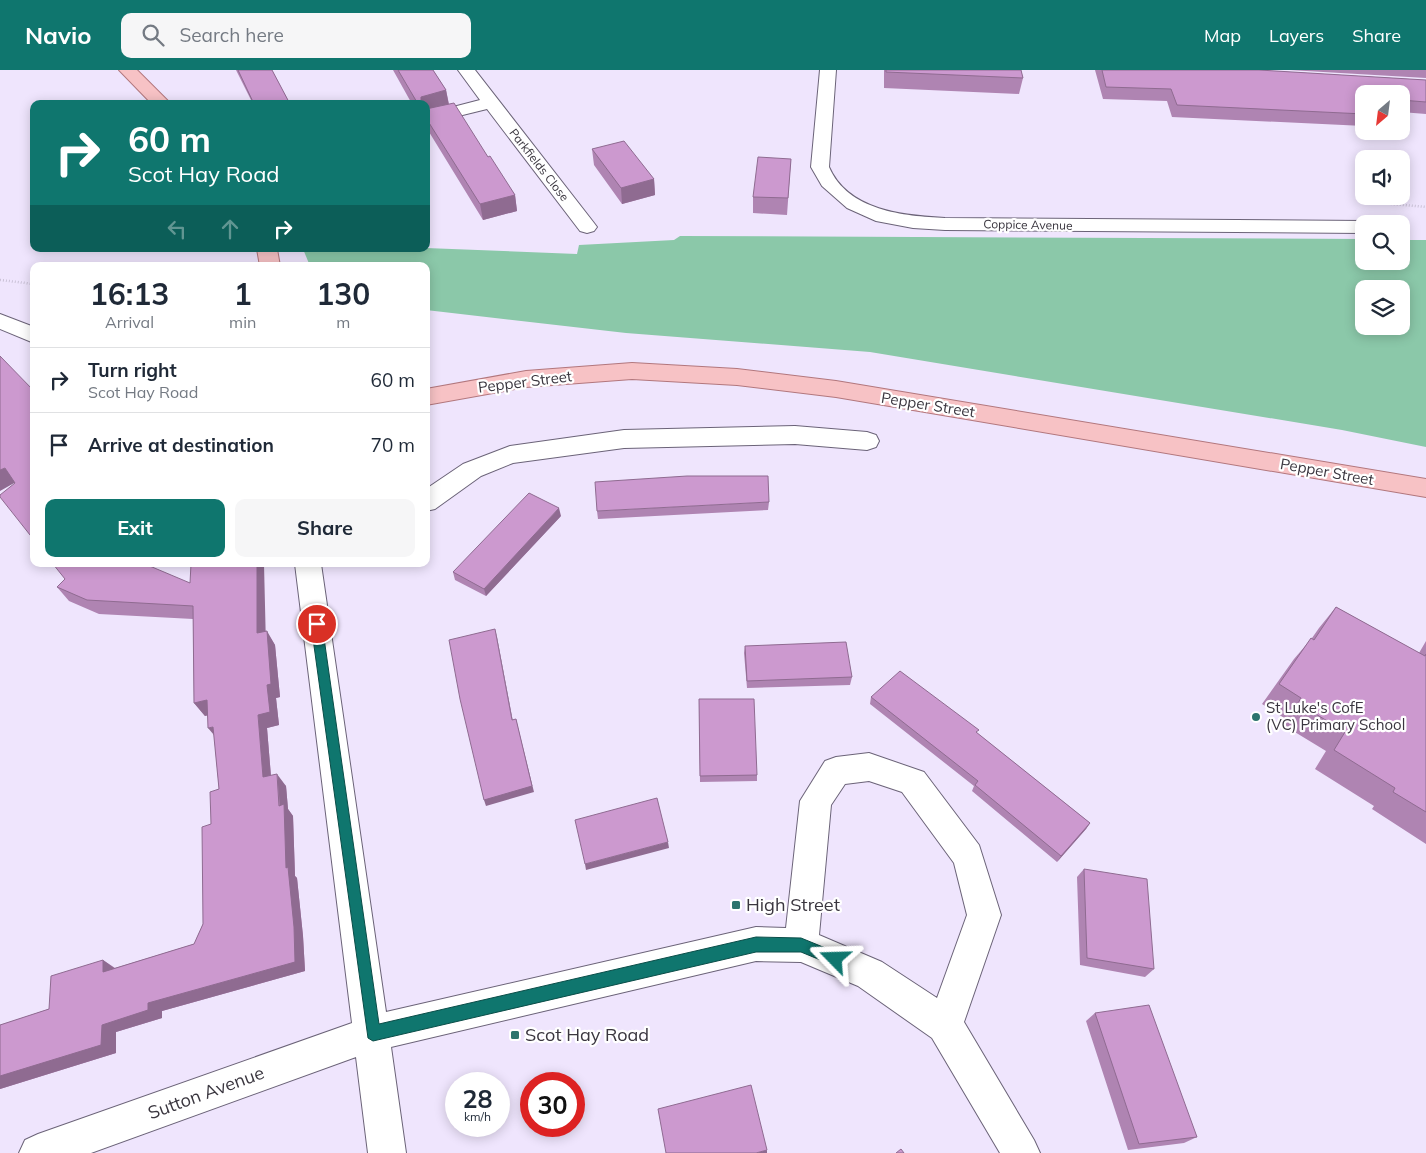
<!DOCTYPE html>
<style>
:root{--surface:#fff;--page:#f6f6f7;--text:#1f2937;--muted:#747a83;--line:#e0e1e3;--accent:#0f766e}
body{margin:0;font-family:Mulish,sans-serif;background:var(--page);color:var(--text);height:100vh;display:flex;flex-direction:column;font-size:19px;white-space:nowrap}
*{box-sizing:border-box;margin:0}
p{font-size:16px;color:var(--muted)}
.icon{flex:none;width:28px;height:28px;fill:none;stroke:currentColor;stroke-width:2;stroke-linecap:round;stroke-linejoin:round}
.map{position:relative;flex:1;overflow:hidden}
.details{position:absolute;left:30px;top:192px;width:400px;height:305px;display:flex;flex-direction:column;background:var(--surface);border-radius:10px;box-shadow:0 2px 12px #0003}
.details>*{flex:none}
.guide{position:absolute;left:30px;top:30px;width:400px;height:152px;border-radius:10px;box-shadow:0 2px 12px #0003;background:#0f766e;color:#fff;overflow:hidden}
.needle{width:32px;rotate:208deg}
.controls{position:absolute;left:1355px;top:15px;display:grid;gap:10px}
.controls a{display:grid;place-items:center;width:55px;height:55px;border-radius:10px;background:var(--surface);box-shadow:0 2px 12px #0003;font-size:25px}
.speed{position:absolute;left:445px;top:1002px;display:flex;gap:10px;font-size:25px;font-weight:700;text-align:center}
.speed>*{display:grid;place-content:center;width:65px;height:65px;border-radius:50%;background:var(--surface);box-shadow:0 2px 12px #0003;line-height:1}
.speed small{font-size:12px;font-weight:400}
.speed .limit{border:8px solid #d22;background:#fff;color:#111}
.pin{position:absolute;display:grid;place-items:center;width:42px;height:42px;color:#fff;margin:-21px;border:2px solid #fff;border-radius:50%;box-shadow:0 1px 5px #0007}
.me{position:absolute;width:55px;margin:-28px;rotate:292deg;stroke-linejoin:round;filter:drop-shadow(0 0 4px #0008)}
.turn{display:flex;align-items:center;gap:18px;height:105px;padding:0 15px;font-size:22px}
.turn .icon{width:65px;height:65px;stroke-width:2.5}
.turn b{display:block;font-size:35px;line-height:42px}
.lanes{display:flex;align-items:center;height:48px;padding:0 15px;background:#0003;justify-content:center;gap:25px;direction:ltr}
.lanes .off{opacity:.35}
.eta{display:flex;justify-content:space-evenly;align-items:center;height:85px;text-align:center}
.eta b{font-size:30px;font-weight:700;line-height:35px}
.button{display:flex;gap:10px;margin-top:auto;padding:10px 15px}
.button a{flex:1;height:58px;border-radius:10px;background:var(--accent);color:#fff;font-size:20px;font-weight:700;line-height:58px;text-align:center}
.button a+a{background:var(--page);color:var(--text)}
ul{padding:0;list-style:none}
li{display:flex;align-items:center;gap:15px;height:65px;padding:0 15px;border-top:1px solid var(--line)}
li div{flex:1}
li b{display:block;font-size:19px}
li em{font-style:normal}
header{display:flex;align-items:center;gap:30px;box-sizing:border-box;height:70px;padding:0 25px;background:var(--accent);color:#fff}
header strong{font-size:24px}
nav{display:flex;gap:28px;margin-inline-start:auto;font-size:18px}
.search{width:350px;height:45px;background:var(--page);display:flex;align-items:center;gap:12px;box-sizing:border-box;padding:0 18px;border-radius:10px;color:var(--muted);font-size:19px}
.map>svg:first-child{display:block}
</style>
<header>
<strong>Navio</strong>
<div class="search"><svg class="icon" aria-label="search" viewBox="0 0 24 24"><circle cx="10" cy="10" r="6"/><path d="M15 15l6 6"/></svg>Search here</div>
<nav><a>Map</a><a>Layers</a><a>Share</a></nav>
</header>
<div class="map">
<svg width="1426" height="1083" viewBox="0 0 1426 1083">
<rect width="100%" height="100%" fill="#efe5fd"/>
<!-- green -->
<path fill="#8bc8a9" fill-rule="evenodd" d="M680,166L1364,169V191H1401V170H1426V377L1342,360L870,282L626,263L426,240V196H310L303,179L426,178L577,184L579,175L674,170ZM1364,219H1401V256H1364Z"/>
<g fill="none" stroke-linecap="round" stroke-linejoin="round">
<defs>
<path id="minor" d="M458,0H475L594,153L597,157L594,161L587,163L580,161L487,39L426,54V44L480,30Z
M820,0H836L829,97C848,141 904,146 945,148L1364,151L1372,154H1364V163L945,160L913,158L876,151L847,138L822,116L811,97Z
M0,244L34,257V273L0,259Z
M795,356L867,362L876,365L879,371L876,377L867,380L795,374L624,378L513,393L481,406L435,439L426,441V419L463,394L510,376L624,360Z
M295,494H321L386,942L756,857L786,858L800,731L825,691L836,687L869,683L924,702L979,775L1001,845L964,952L1034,1070L1040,1083H1000L932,968L858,916L801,892L756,891L391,977L406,1083H368L356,987L91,1083H19L25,1070L38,1064L352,953ZM869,711L902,722L954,793L967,845L937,928L882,892L819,865L831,735L845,714Z"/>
<path id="major" d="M119,0H137L171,34H152Z
M257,179H277L280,196H260Z
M632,293L737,299L836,311L1426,409V427L836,327L737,315L632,309L526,317L426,335V319L526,301Z"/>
</defs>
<!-- minor casing -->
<use href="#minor" stroke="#6b6378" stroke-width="2"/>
<!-- major casing -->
<use href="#major" stroke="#b2777d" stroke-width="2"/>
<!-- path -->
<path stroke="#a59eb0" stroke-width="2.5" stroke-dasharray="0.5 2.5" stroke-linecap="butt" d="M1379,133L1426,137
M0,210L34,214"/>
<!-- minor -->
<use href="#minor" fill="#fff" fill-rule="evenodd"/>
<!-- major -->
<use href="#major" fill="#f7c2c5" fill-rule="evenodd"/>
</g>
<!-- wall -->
<path fill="#af84b2" d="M236,0H272L290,34H253Z
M393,0H433L446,20L449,34L515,125L517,141L483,150L426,57V34H412Z
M884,0H1021L1023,8L1019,24L884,18Z
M1095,0H1259L1426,10V44L1401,42V24H1364V56L1172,47L1167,31L1103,29Z
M1289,0H1426V8Z
M592,79L654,109L655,125L622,134L594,95Z
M791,89L787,145L753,143V127Z
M769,432L768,440L598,449L597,441Z
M561,446L486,526L455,510L453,502Z
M145,494L266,561L275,575L280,627L276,628L279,655L267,658L271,706L286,716L288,739L293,746L295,806L297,808L303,866L305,901L162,941V948L116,962V983L0,1019V955L49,939L103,890L115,898L194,874L203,854L211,754L219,719L214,665L208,645L205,646L194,633L193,549L99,544L69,531L57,517L65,509Z
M1336,537L1419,583L1426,571V774L1372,739L1374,736L1315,699L1326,681L1280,653L1284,648L1262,634L1294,589L1312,568L1319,558Z
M745,576L852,607L850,615L747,618L744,583Z
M871,627L977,663L1090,753L1086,759L1057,792L972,721L974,716L870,634Z
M699,629L757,705V711L700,712Z
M1084,799L1154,899L1145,907L1080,895L1077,807Z
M1095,943L1197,1067L1184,1073L1128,1080L1086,951Z"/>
<!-- shaded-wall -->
<path fill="#8f6b91" d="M446,20L449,36L426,42V34H421V27Z
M654,109L655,125L622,134L621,118Z
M515,125L517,141L483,150L480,134Z
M5,398L16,412L0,421V400Z
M559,438L561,446L486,526L484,519Z
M257,494H264L266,577L257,563Z
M495,559L497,567L514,657L512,650Z
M267,561L275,575L280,627L276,628L279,655L267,658L272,719L263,707L258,645L267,615Z
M207,630L217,643L205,646L194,633Z
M516,649L534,722L486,736L484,730Z
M213,657L219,671L208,658Z
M277,704L286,716L288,739L293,746L295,806L297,808L303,866L305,901L162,941V948L116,962V983L0,1019V1006L102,955L148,933L286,798Z
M1090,753L1086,759L1057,792L1061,786Z
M668,772L669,778L586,800L585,794Z
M103,890L117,900L103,902Z
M767,1080V1083H756Z"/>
<!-- building -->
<path fill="#cc99cf" stroke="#8f6b91" d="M238,0H272L290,34H254Z
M398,0H433L446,20L421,27V34H418Z
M886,0H1021L1023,8L886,2Z
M1102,0H1259L1426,10V32L1401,30V24H1364V44L1177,35L1171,19L1106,17Z
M454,33L488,87L490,86L515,125L480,134L426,48V39Z
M624,71L654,109L621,118L592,79Z
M758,87L791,89L788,128L753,127Z
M0,286L34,321V323L31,324L34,327V470L0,427V425L15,413L5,398L0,400Z
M687,406H768L769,432L597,441L595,412Z
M529,423L559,438L484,519L453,502Z
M53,494H145L190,513L191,494H257V563L267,561L271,614L267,615L270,642L258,645L263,707L277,704L279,736L284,734L286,798L288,797L294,857L295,892L148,933V940L102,955L101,975L0,1006V955L49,939L51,906L103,890V902L194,874L203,854L202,757L211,754L210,722L219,719L213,657L208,658L207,630L194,633L193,536L87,530L57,517L65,509Z
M1336,537L1425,586L1426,584V742L1393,722L1395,718L1334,680L1345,662L1298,633L1301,628L1279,614L1311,568L1314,570Z
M495,559L512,650L516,649L532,716L484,730L460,629L449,570Z
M846,572L852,607L747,611L745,576Z
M900,601L979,660L976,662L1090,753L1061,786L975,715L978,711L871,627Z
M699,629H754L757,705L700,706Z
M657,728L668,772L585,794L575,750Z
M1084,799L1147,809L1154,899L1087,888Z
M1149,935L1197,1067L1139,1074L1095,943Z
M751,1015L767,1080L756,1083H666L658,1039Z
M901,1079L904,1083H896Z"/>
<!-- route -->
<path fill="#0f766e" stroke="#0a4d48" d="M317,549L321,551L322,554L379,954L756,867L801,868L840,884L842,889L840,894L835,896L801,882H756L373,971L368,968L311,554L313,551Z"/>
<!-- markers -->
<g fill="#2c746d" stroke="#fff" stroke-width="2">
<circle cx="1256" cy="647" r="5"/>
<rect x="731" y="830" width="10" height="10" rx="2.5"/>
<rect x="510" y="960" width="10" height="10" rx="2.5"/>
</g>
<g text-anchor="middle" stroke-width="4.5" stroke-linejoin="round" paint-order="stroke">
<!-- far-street labels -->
<g font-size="12" fill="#3a363f" stroke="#fff">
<text transform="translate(539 95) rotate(52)" y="4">Parkfields Close</text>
<text transform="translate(1028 155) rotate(1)" y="4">Coppice Avenue</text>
</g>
<!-- street labels -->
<g font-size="15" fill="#3a363f" stroke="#fff">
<text transform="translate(525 312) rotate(-7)" y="5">Pepper Street</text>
<text transform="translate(928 335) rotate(9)" y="5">Pepper Street</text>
<text transform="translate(1327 402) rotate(10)" y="5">Pepper Street</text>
</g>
<!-- poi labels -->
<g font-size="15" fill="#3a363f" stroke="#fff" text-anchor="start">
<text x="1266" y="643">St Luke's CofE<tspan x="1266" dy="17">(VC) Primary School</tspan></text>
</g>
<!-- near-poi labels -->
<g font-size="18" fill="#3a363f" stroke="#fff" text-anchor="start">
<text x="746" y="841">High Street</text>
<text x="525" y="971">Scot Hay Road</text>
</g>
<!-- near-street labels -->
<g font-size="18" fill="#3a363f" stroke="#fff">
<text transform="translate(206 1023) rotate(-20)" y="6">Sutton Avenue</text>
</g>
</g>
</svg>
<div class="controls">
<a><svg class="needle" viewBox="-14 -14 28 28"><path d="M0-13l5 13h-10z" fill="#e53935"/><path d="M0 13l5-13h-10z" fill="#747a83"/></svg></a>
<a><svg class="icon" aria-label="sound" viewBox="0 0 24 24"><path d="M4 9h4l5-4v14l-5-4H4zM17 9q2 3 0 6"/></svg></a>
<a><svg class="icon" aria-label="search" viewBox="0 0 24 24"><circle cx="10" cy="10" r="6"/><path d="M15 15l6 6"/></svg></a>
<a><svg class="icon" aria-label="layers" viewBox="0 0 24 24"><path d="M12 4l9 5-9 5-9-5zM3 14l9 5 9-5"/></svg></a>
</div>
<div class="speed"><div>28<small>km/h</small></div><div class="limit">30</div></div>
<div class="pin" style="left:317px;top:554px;background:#d93025"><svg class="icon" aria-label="arrive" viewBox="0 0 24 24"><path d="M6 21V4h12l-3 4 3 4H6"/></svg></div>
<svg class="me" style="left:835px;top:889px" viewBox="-20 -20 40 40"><path d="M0-17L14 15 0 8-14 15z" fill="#0f766e" stroke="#fff" stroke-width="4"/></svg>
<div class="guide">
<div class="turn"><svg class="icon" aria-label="right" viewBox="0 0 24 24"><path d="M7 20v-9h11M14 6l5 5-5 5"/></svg><div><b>60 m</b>Scot Hay Road</div></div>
<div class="lanes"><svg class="icon off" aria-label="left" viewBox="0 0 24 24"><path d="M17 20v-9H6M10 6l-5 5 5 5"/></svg><svg class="icon off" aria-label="ahead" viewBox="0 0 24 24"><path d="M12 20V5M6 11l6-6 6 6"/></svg><svg class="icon" aria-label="right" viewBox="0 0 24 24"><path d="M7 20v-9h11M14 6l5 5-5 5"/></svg></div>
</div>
<section class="details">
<div class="eta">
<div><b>16:13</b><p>Arrival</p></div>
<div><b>1</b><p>min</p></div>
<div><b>130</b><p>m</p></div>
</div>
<ul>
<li><svg class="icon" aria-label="right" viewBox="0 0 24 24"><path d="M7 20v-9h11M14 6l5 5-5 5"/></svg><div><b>Turn right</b><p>Scot Hay Road</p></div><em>60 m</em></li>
<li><svg class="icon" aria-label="arrive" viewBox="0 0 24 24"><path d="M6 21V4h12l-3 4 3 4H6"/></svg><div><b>Arrive at destination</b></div><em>70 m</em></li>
</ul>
<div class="button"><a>Exit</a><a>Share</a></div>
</section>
</div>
